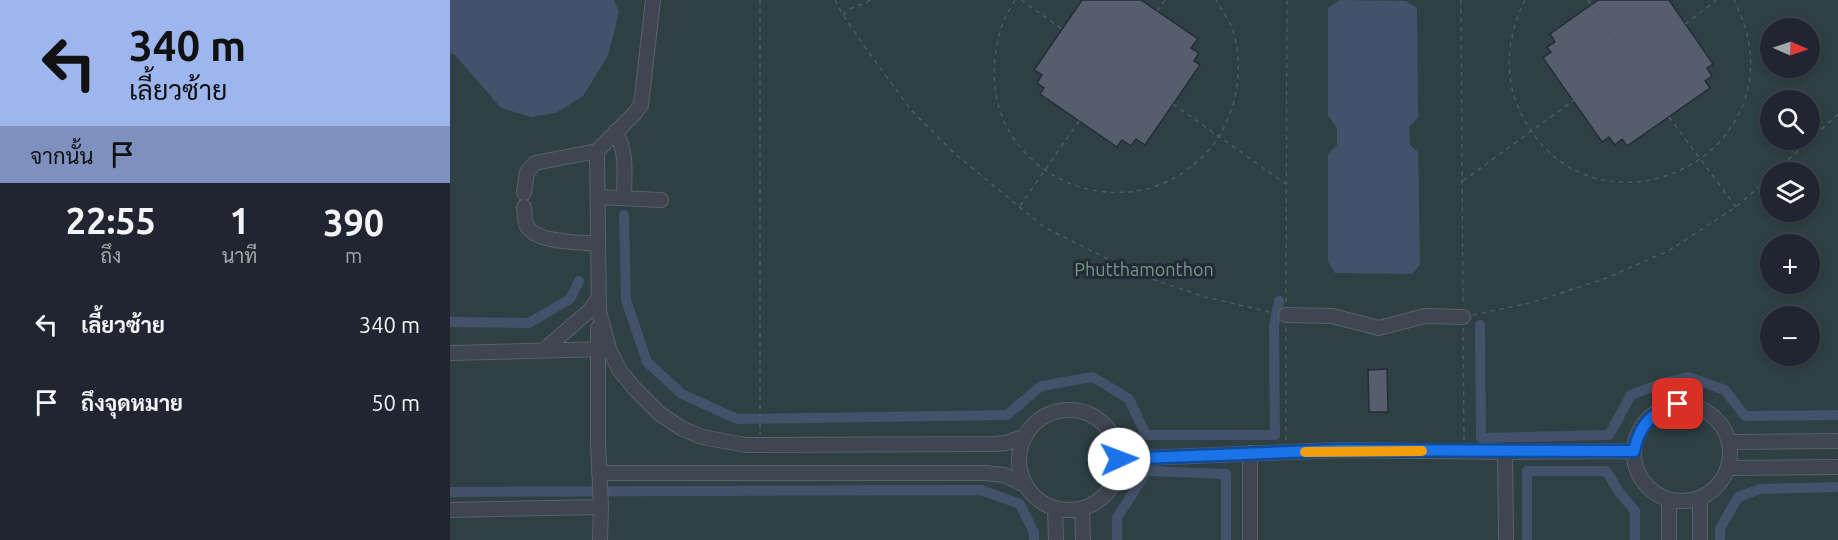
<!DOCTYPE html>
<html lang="th">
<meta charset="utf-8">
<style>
:root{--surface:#202631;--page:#2d323d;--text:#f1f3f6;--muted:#a2a5ab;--line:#3d434d}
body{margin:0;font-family:Ubuntu,Sarabun,sans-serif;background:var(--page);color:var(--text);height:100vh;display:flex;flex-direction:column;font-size:22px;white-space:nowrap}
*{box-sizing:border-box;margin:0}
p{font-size:20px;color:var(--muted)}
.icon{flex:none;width:33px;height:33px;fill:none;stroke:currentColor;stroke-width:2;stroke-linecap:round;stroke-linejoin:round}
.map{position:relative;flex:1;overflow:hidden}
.sheet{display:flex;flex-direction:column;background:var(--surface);width:450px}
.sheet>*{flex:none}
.guide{background:#9eb6ee;color:#111;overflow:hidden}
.needle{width:39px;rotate:92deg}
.controls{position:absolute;left:1310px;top:18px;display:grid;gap:12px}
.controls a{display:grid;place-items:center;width:60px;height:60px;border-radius:50%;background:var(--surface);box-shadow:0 3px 9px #0003,0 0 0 2px var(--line);font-size:30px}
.pin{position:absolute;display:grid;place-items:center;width:51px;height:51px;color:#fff;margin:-26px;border-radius:12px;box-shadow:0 3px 9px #0006}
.me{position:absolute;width:66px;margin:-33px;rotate:88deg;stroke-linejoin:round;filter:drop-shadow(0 0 4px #0008)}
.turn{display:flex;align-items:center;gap:21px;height:126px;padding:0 30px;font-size:27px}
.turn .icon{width:78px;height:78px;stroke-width:2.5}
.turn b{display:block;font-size:42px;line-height:51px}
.then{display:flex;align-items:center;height:57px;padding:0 30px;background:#0003;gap:12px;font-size:22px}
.eta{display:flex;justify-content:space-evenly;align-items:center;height:102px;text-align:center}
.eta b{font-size:36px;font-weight:700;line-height:42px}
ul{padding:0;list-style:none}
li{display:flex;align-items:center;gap:18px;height:78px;padding:0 30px}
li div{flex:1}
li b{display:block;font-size:22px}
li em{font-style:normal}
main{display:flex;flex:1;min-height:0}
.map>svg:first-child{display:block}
</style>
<main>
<section class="sheet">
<div class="guide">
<div class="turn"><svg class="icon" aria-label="left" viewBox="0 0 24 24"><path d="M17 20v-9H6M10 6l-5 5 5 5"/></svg><div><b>340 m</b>เลี้ยวซ้าย</div></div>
<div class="then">จากนั้น<svg class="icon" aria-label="arrive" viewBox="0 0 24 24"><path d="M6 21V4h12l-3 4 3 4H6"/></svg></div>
</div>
<div class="eta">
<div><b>22:55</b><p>ถึง</p></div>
<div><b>1</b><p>นาที</p></div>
<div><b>390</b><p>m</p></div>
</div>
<ul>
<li><svg class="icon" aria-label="left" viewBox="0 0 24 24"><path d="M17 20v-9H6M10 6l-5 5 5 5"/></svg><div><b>เลี้ยวซ้าย</b></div><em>340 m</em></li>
<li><svg class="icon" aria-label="arrive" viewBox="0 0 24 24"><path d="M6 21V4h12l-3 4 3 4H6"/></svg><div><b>ถึงจุดหมาย</b></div><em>50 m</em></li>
</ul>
</section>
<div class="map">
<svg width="1388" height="540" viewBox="0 0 1388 540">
<rect width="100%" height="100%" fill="#2b3241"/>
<!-- green -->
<path fill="#2e4043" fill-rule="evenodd" d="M0,0H1388V540H0ZM1320,28H1359V68H1320ZM1320,100H1359V140H1320ZM1320,172H1359V212H1320ZM1320,244H1359V284H1320ZM1320,316H1359V356H1320Z"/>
<!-- water -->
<path fill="#44516a" d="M0,0H164L169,12L158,56L133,96L106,113L81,117L51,108L5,55L0,53Z
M890,0L956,1L967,8L968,118L959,127L960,145L968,152L970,265L962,274L885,273L878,262V154L887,145V128L878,115V8Z"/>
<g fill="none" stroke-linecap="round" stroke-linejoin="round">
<!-- canal -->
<path stroke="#44516a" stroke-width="10" d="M174,215L176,300L197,362L232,394L287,419L557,415L591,386L643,377L679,399L696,435H825L824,326L829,301
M0,322L79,323L120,299L129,281
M1030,325L1031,438L1159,435L1181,395L1213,383L1238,377L1275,390L1295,416L1388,415
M0,492L531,490L570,504L584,533V540
M667,540V518L697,471L776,474V540
M1077,540V471H1156L1170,493L1185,511V540
M1270,540V529L1288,497L1310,489L1388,487"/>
</g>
<!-- building -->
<path fill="#565e6e" stroke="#252c39" stroke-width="1.5" d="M632,0H691L748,39L741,48L749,53L744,61L750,65L695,145L686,139L681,146L672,140L667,147L590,94L594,88L587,83L592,75L584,70Z
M1148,0H1219L1263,64L1257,68L1262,76L1255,81L1260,88L1177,146L1172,139L1165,145L1159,137L1152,142L1093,58L1101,52L1097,47L1105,42L1100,34Z
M937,369L938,412H919L918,370Z"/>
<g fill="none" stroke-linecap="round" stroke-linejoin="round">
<defs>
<path id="minor" d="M203,0L191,105L185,113L147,151L149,311L159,349L170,371L185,389L210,414L231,428L252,437L296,445L545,444L556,443L573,437
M165,132C178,151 174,176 174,198
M74,193L77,172L85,163L147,151
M148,197L211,200
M74,207C75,213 74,220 77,226C86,243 130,242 148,244
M836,315L882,316L929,328L975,316L1013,317
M148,328V443L151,507L150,540
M95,349L139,311L148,299
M0,353L157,349
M1184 453a48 48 0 1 1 96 0a48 48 0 1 1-96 0Z
M569 460a50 50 0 1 1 100 0a50 50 0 1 1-100 0Z
M1280,442L1388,441
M800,453V540
M669,459L889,450L1055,452
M1279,468L1388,467
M149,473H535L554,475L575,485
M605,509L606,540
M632,509L633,540
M0,510L151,507
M1056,540L1055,452L1184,451
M1219,540V500
M1250,540V499"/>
</defs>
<!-- minor casing -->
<use href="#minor" stroke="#5a606c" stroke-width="16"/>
<!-- path -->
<path stroke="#4d5d61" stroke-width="1.5" stroke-dasharray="4.5 4.5" stroke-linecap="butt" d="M310,0V434
M385,0L393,15L417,50L461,110L504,153L594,227L690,275L755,297L824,313
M565,0C560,9 554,18 551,28C542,58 541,92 554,121C585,189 673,214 734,172C753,159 768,142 777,121C790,91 792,59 782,28C778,18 771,9 766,0
M571,0L612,29
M1011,0L1013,305
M1075,0C1058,34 1053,74 1069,109C1138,260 1363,155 1284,0
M1138,0L1165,40
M707,11L715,0
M393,15L400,9L421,0
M1235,24L1267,0
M694,29L697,27
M1216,37L1222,34
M627,39L631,42
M680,49L683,46
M1173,50L1176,55
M1139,90L1144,88
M705,93L709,95
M1207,98L1210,102
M723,104L836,184
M640,110L643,106
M1219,117L1286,207
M1325,172L1388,114
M1013,181L1124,100
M570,206L629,121
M836,302L837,0
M1023,315L1080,303L1154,279L1218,251L1286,207L1320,177
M1013,328L1014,440
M836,440V327"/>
<!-- minor -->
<use href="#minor" stroke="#3f4551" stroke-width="14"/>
</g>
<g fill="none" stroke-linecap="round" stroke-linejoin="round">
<defs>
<path id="route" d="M669,459L889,450L1184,451C1189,425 1203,410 1228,404"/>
</defs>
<!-- route casing -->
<use href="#route" stroke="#114b97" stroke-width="15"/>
<!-- route -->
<use href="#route" stroke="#1a73e8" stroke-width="10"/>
<!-- slow -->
<path stroke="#f59e0b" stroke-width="10" d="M855,452L972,451"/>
</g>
<g text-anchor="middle" stroke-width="6" stroke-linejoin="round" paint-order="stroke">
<!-- park labels -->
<g font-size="18" fill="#769981" stroke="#232a37">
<text x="694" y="276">Phutthamonthon</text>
</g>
</g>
</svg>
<div class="controls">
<a><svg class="needle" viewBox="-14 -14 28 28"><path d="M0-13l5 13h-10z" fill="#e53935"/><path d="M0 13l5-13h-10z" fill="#a2a5ab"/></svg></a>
<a><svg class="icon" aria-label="search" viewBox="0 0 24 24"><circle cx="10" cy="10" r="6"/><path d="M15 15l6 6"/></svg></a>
<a><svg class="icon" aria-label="layers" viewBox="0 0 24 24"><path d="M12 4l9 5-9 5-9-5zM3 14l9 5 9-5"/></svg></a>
<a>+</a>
<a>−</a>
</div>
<div class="pin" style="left:1228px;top:404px;background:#d93025"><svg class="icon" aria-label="arrive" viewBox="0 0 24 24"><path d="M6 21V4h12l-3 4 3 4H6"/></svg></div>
<svg class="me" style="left:669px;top:459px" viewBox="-20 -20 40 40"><circle r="19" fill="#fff"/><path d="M0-13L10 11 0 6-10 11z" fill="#1a73e8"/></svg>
</div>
</main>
